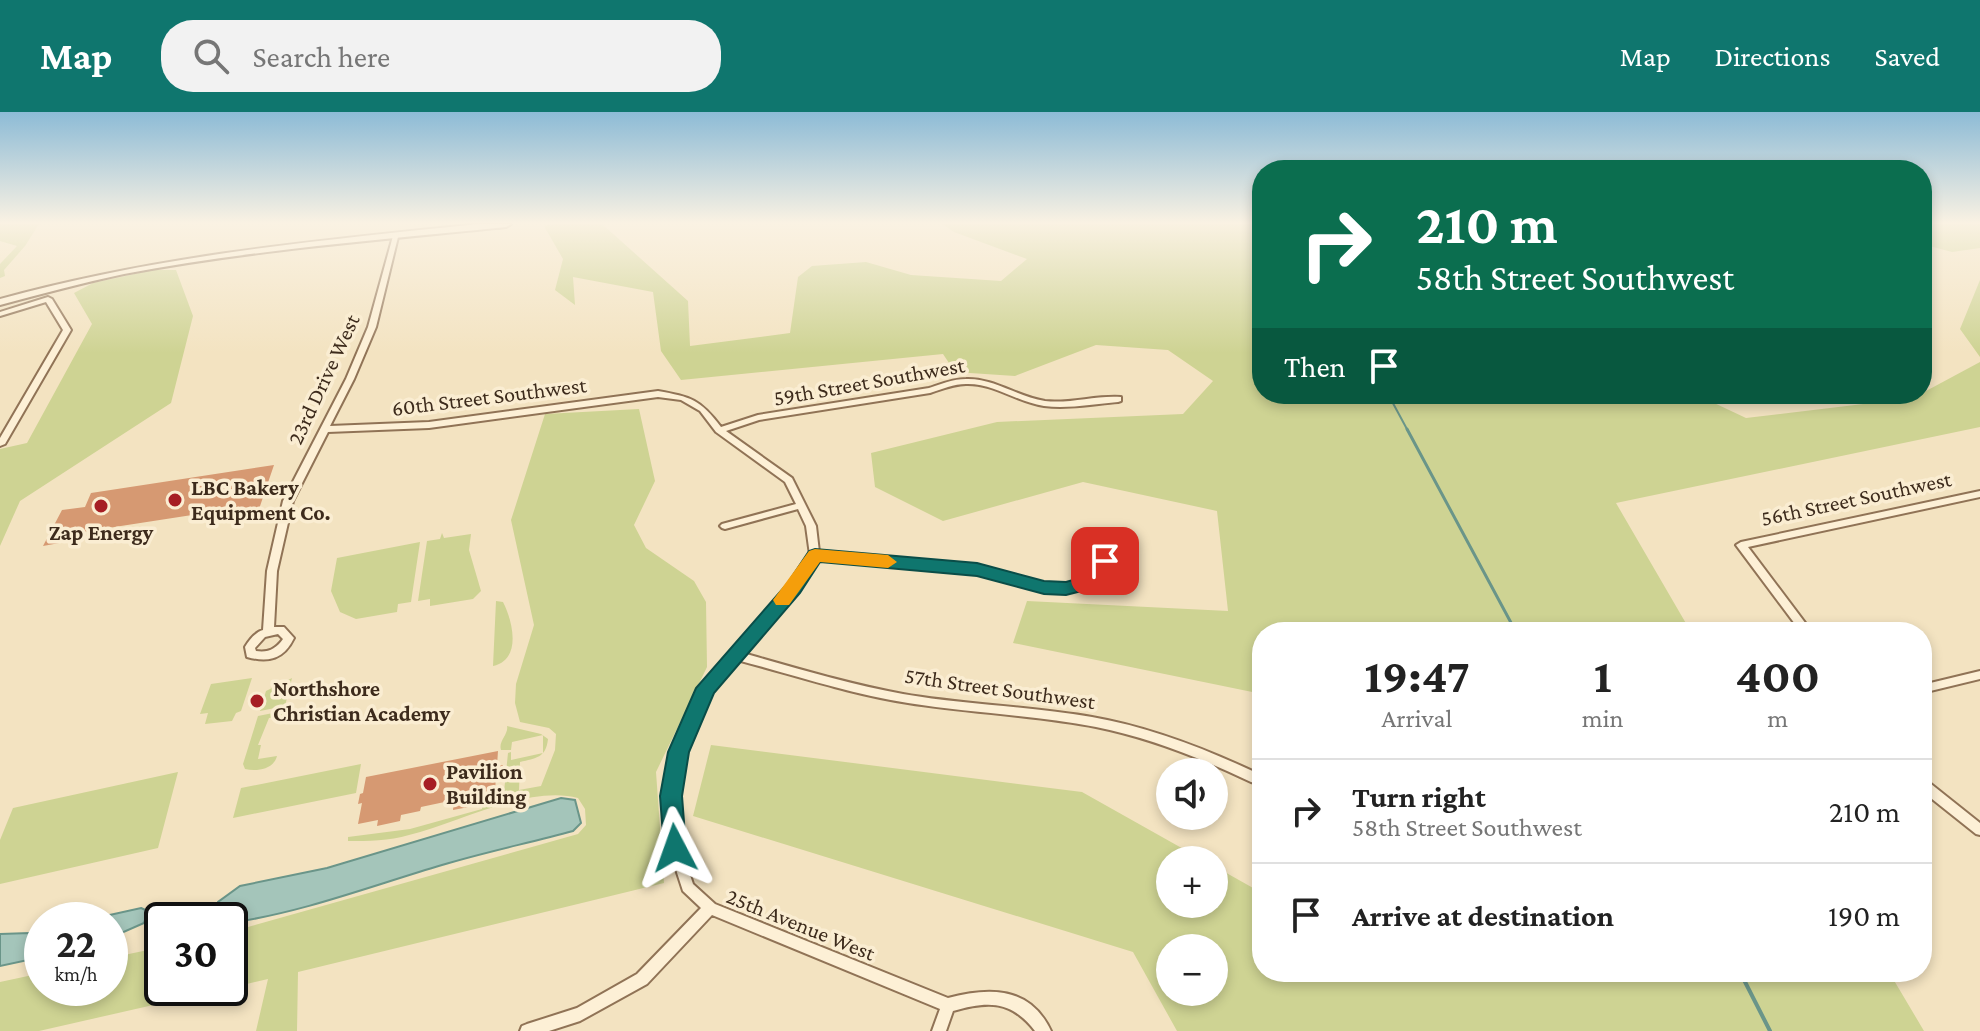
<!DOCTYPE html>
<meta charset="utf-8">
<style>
:root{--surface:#fff;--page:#f2f2f2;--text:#222;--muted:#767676;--line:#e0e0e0;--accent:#0f766e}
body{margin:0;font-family:"Crimson Pro",serif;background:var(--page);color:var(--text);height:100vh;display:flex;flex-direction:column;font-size:30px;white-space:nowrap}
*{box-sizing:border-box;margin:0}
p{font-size:26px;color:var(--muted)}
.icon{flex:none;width:44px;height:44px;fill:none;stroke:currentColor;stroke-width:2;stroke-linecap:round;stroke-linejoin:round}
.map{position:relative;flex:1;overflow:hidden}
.panel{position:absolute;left:1252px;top:510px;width:680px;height:360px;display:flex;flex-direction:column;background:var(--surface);border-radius:32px;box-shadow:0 4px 12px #0003}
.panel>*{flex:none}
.banner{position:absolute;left:1252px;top:48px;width:680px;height:244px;border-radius:32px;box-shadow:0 4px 12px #0003;background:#0b6e4f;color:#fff;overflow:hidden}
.buttons{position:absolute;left:1156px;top:646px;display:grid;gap:16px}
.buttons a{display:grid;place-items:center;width:72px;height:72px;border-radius:50%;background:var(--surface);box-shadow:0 4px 12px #0003;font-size:40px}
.speed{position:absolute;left:24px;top:790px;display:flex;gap:16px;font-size:40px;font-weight:700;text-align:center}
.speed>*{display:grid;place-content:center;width:104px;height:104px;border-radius:50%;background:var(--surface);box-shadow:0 4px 12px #0003;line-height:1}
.speed small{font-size:20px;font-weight:400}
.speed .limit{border:4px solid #111;border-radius:12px;background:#fff;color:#111}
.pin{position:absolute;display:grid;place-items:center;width:68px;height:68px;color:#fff;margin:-34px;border-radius:16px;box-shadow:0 4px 12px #0006}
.me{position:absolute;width:88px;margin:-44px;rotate:356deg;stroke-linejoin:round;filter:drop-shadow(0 0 6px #0008)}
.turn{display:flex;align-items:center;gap:28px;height:168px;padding:0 32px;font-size:36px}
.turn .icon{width:104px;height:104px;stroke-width:2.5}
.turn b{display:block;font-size:56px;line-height:68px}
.then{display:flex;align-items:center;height:76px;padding:0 32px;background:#0003;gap:16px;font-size:30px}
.eta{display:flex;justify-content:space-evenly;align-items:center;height:136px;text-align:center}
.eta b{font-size:48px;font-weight:700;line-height:56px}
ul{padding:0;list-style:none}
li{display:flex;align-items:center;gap:24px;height:104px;padding:0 32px;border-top:2px solid var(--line)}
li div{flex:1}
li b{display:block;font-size:30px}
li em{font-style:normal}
header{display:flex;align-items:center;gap:48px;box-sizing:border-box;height:112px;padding:0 40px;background:var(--accent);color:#fff}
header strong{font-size:38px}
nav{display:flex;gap:44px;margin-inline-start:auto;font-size:28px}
.search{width:560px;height:72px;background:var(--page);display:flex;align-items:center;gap:20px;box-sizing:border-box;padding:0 28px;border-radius:32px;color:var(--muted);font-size:30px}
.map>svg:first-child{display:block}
</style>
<header>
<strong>Map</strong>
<div class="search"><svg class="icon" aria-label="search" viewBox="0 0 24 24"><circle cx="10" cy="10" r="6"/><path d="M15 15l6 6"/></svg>Search here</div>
<nav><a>Map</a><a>Directions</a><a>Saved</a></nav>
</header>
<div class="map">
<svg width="1980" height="919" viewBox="0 0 1980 919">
<rect width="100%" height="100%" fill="#f3e3c1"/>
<!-- green -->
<path fill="#ced393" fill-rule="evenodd" d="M0,112H39L25,134L4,158L5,164L0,166V152L17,134L0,129Z
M552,112H602L688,189L690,234L790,221L798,165L812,154L866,150L911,163L1001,169L1027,147L954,120L942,112H1262V282H1695L1746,306L1913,286L1980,250V315L1616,391L1691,520H1262V582L1013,531L1027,489L1228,499L1217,399L1083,370L943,409L875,375L871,341L997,310L1183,302L1213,269L1168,238L1096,233L1015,264L955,260L943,242L681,268L661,239L653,180L573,165L575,193L555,178L563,147L544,114Z
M1922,112H1980V136L1952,140L1922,132Z
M153,158H176L193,204L171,291L20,389L0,434V337L27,331L92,212L74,181L93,171Z
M1980,168V245L1960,217Z
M639,297L655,369L634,413L646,436L694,469L706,490L707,555L656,660L664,771L298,860L297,919H256L268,867L230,876V820L578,722L586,713L585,697L578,686C528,673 458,711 409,723C389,729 368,729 348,729V725L410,717L482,697L483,689L497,686L504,680L508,641L511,640V648L543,641V623L512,630L511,638H501C498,629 509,622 507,614L541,622L548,627C546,646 536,646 520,650L519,678L541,674L555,638L556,622L549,616L520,610L515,591L516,572L534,513L511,408L545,302Z
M442,421L444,426L471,422L469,438L481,479L473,487L430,494V487L418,489L427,429L440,427Z
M420,430L411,490L398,492L397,500L356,507L340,500L331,479L337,446Z
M496,489L503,490C513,509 522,548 493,554Z
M252,566L241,599L236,601L232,609L205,612L208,601L200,602L211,572Z
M292,566L285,594L260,599L266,579Z
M288,598L287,603L269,606L258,633H261L258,647L277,644C274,657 257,660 245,657L243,652L258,604Z
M711,633L1082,680L1203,748H1170V792H1214V754L1262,781V860H1889L1924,919H1177L1133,840L693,704ZM1170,836H1214V880H1170Z
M361,652L356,681L233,706L241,676Z
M178,660L158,736L0,772V728L13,696Z
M162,835V876H228L39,919H0V870L42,861V876H110V846Z"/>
<!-- water -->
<path fill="#a4c5ba" stroke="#6a9589" stroke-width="2" d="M561,686L575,688L581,711L573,719C529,731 485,740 442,753C371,774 304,800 230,811V808H214L213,800L218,790L240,774L327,756Z
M141,796L148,799L144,811L110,826V808H87Z
M30,821L42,823V845L0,854V822Z"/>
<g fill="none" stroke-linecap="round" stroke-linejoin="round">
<!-- stream-far2 -->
<path stroke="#6a9589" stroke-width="2" d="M1388,282L1408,319"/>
<!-- stream-far1 -->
<path stroke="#6a9589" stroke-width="3" d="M1407,317L1516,520"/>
<!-- stream -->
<path stroke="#6a9589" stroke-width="4" d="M1740,860L1770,919"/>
</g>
<!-- building -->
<path fill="#d69972" d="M274,353L258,400L230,404L231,397L69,422L65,430L43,434L62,398L85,395L91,381Z
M498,639L497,654L503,653L502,663L496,664L495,680L476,684L474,694L453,698L454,688L421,695L420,699L401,703L400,709L377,714L378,708L358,712L362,691L358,692L360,682L363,681L366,665Z"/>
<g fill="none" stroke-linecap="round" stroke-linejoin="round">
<defs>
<path id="minor" d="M393,124L398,125L376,215L354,267L330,314L429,310L658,279C691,285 700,287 721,315L758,303L929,276C941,272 953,267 966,267C994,266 1018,285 1045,289C1070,292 1096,283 1121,285V289L1118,290C1094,292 1068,297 1044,294C1017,290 993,271 966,272C954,272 942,277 930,281L759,308L726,319L792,366L816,414L819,440L977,453L1044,471L1066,472L1084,468L1101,447L1105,446L1110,449L1091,474L1066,480L1044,479L977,461L818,447L797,480L743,541C796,556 849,572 903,582C966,593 1029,594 1092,605C1150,615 1206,637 1259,662L1261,666L1259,670L1255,671L1251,670C1201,646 1150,626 1096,615C1034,603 971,601 908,591C850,582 794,563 737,548L710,578L684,640L677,684L681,736L693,772L715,792L948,886C989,875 1030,874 1051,919H1035C1011,888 988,889 953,899L946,919H932L940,897L712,803L647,872L580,909L549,919H520L522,914L527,912L577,896L637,862L701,796L683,779L669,736L665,684L672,640L702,573L789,474L810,443L806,414L798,397L725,417L722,416L720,414L722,412L796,392L785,370L716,320L700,299L681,288L658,285L429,316L328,320L293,389L277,459L274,515H284L294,526C284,547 269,551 247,545L245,535C249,528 256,520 263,518L267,459L283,389L346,267L368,215ZM278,522L283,527C276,537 268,541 256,539L255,536L265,525Z
M48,185L52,187L71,218L5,332L0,334V326L63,218L46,190L0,204V200Z
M1980,379V385L1748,435L1812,520H1801L1736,433L1741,430Z
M1980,559V567L1922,581V573Z
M1922,667L1926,668L1980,711V723L1976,722L1922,679Z"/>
<path id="tertiary" d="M478,112H511L506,115C379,128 250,138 124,162C82,171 41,182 0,193V187C160,143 314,129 478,112Z"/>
</defs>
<!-- minor casing -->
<use href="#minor" stroke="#907356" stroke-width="4"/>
<!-- tertiary casing -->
<use href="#tertiary" stroke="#907356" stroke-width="4"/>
<!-- minor -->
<use href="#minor" fill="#fdf0d6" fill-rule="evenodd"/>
<!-- tertiary -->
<use href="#tertiary" fill="#fdf0d6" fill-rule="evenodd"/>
</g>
<!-- sky -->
<linearGradient id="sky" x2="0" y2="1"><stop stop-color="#8dbbd6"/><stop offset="0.46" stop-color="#faf2e3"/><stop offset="1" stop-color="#faf2e3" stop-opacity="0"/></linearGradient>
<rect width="1980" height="241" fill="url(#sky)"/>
<!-- route -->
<path fill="#0f766e" stroke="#0a4d48" stroke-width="2" d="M815,437L977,451L1044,469L1066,470L1080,466L1099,445H1112L1114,449L1093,476L1066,483L1044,482L977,464L820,450L800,481L714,581L689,640L682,684L686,736L683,743L675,746L667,743L664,736L660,684L668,640L696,576L787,472L809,439Z"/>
<!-- slow -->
<path fill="#f59e0b" d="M815,437L888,443L897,450L888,456L820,450L789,493H776L773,488L776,484L809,439Z"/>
<!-- markers -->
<g fill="#a61e24" stroke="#faedd2" stroke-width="3">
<circle cx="175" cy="388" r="8"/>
<circle cx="101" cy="394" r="8"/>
<circle cx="257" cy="589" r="8"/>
<circle cx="430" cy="672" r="8"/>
</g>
<g text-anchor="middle" stroke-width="7" stroke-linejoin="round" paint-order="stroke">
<!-- street labels -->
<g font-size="22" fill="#3d2b1c" stroke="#faedd2">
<text transform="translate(323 267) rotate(-65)" y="8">23rd Drive West</text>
<text transform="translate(869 269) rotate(-10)" y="8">59th Street Southwest</text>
<text transform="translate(489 284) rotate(-7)" y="8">60th Street Southwest</text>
<text transform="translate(1856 386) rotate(-12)" y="8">56th Street Southwest</text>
<text transform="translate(1000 576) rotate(8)" y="8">57th Street Southwest</text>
<text transform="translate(801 812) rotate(22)" y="8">25th Avenue West</text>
</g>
<!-- poi labels -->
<g font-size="22" font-weight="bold" fill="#3d2b1c" stroke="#faedd2" text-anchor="start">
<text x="191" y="383">LBC Bakery<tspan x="191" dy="25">Equipment Co.</tspan></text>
<text x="101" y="428" text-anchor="middle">Zap Energy</text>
<text x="273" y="584">Northshore<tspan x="273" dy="25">Christian Academy</tspan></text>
<text x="446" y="667">Pavilion<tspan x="446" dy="25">Building</tspan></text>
</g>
</g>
</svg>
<div class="buttons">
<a><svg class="icon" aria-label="sound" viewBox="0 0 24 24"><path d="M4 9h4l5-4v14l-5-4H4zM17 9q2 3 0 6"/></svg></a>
<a>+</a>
<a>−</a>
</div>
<div class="speed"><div>22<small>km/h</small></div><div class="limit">30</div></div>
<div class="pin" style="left:1105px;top:449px;background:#d93025"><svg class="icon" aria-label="arrive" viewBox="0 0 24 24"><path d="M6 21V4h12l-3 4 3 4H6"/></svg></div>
<svg class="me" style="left:675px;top:736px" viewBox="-20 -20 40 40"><path d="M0-17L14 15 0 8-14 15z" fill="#0f766e" stroke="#fff" stroke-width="4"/></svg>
<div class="banner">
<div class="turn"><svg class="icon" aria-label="right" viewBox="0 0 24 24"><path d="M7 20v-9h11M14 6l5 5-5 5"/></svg><div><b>210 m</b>58th Street Southwest</div></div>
<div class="then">Then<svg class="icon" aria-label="arrive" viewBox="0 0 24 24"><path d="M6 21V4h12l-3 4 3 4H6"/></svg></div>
</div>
<section class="panel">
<div class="eta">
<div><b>19:47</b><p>Arrival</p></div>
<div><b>1</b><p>min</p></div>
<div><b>400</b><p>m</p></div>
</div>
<ul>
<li><svg class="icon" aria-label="right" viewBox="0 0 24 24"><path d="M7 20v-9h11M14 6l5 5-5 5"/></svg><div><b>Turn right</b><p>58th Street Southwest</p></div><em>210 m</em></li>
<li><svg class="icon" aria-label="arrive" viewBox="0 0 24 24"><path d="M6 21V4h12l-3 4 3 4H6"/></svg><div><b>Arrive at destination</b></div><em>190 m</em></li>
</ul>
</section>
</div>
